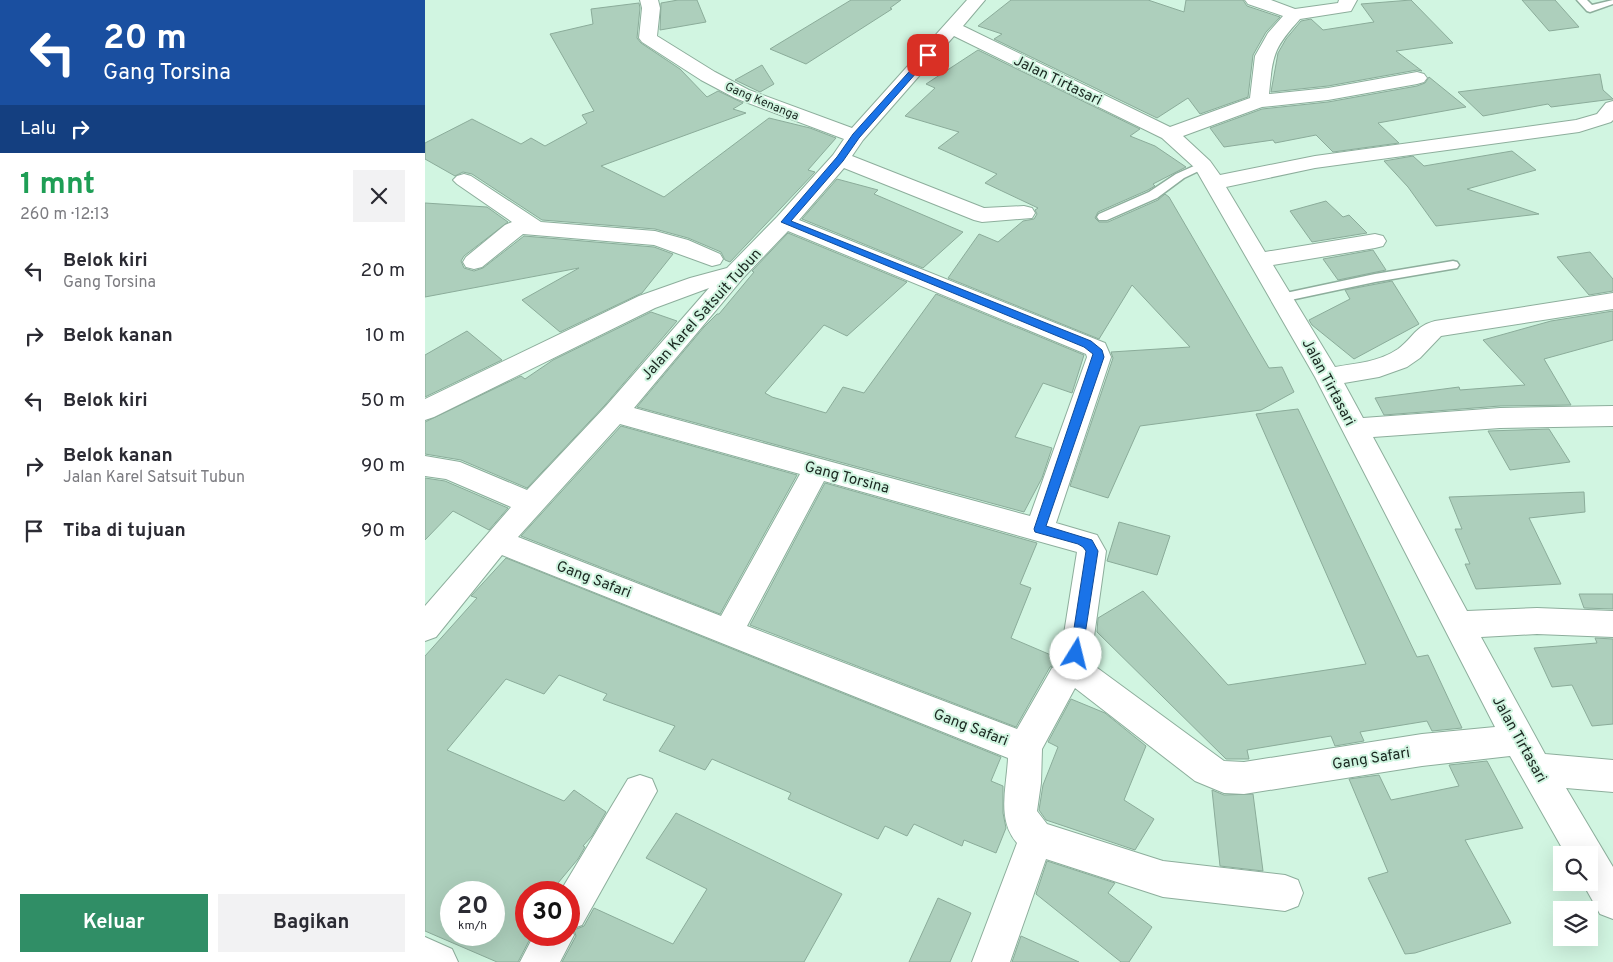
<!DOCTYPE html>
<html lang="id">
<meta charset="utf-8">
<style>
:root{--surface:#fff;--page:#f2f2f3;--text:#2b2b33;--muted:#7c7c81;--accent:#308e66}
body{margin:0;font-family:Overpass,sans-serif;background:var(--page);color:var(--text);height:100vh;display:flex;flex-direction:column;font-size:19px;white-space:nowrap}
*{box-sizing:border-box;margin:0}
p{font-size:16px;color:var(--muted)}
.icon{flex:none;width:28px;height:28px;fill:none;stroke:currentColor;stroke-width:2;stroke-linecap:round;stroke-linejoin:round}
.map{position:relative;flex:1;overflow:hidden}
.side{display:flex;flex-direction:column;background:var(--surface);width:425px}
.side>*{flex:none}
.hud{background:#1a4fa0;color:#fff;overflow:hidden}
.controls{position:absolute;left:1128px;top:846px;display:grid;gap:10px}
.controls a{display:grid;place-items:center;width:45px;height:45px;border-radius:0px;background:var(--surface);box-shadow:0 5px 20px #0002;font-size:25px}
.speed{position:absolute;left:15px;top:881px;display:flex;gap:10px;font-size:25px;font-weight:700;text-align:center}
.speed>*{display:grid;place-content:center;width:65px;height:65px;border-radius:50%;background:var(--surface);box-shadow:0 5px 20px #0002;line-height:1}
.speed small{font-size:12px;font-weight:400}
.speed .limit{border:8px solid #d22;background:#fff;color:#111}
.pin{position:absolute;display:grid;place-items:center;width:42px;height:42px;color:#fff;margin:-21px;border-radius:10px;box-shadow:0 2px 8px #0006}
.me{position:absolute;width:55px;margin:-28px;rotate:9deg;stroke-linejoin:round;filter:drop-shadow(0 0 4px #0008)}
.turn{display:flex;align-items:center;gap:18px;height:105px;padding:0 20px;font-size:22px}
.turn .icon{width:65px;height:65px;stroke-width:2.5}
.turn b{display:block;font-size:35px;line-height:42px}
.then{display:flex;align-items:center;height:48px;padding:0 20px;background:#0003;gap:10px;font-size:19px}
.round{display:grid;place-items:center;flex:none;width:52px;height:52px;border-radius:0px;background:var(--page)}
.overview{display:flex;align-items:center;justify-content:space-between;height:85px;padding:0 20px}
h1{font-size:30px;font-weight:700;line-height:38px;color:#1e9e55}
.action{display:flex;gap:10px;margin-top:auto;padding:10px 20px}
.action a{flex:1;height:58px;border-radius:0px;background:var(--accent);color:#fff;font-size:20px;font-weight:700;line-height:58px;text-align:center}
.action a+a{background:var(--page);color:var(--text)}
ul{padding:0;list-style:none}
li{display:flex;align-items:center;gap:15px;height:65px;padding:0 20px}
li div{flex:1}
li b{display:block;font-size:19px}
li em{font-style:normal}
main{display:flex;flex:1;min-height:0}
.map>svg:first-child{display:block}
</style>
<main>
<section class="side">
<div class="hud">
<div class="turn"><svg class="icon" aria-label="left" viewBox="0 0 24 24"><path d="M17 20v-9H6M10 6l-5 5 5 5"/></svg><div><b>20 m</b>Gang Torsina</div></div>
<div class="then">Lalu<svg class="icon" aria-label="right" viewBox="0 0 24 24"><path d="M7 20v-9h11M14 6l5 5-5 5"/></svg></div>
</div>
<div class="overview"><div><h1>1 mnt</h1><p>260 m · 12:13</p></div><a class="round"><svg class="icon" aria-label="close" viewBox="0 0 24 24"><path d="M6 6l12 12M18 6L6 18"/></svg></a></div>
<ul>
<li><svg class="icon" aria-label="left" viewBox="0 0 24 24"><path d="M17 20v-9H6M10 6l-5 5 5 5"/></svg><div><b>Belok kiri</b><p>Gang Torsina</p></div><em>20 m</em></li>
<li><svg class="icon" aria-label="right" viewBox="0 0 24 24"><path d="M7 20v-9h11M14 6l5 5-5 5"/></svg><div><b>Belok kanan</b></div><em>10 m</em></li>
<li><svg class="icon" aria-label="left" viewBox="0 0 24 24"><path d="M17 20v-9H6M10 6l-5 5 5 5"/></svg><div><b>Belok kiri</b></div><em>50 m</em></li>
<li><svg class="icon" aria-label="right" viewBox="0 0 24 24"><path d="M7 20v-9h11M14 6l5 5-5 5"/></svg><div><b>Belok kanan</b><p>Jalan Karel Satsuit Tubun</p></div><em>90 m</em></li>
<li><svg class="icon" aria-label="arrive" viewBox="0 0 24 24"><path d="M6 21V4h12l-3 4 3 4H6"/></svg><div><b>Tiba di tujuan</b></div><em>90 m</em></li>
</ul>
<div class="action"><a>Keluar</a><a>Bagikan</a></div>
</section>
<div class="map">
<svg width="1188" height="962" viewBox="0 0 1188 962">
<rect width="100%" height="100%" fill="#d1f5e1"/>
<!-- building -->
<path fill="#adcfbc" stroke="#8bac9a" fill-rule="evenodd" d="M253,0H272L281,22L235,30L236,3Z
M426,0H476L465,8L467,9L381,64L345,49Z
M586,0H723L759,12L761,0H818L822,6L855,17L841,32L828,55L823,97L775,114L763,98L732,118L569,39L577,34L553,26Z
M986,0L1028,43L971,51L997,71L992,70L903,86L846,92L853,53L861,39L876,21L886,19L898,30L949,22L936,4Z
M1097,0H1130L1154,27L1124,31Z
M214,3L215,8L212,38L216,43L255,69L282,97L293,91L318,103L308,109L321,113L176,166L239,197L344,118L385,128L411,138L383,170L390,172L305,262L300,260L296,252L263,238L230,229L117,220L47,174L38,172L30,176L0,159V143L47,119L96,144L106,138L120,146L162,123L157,115L169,111L125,34L168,24L166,9Z
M553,50L715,129L705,136L730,146L761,167L728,184L730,186L723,190L673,212L670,218L674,222H683L733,200L740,194L744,197L844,368L857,367L869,392L836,410L715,426L683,498L645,486L688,358L686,352L765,347L707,285L674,339L523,278L554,234L573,242L598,221L609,219L612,214L610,210L613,208L560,183L572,174L513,148L534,132L480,116L510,88L501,84Z
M337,65L349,84L335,92L310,80Z
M1175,74L1178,90L1188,99L1126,107L1123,104L1058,116L1033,92Z
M1004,77L1041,107L953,123L974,143L908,152L891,135L850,143L848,140L799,147L785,128L837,109L903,102L992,86L1000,83Z
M1087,151L1111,170L1042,189L1114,214L1011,226L983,187L959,161L988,156L999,166Z
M412,179L453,190L449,194L538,232L498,268L377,219Z
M901,201L918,217L924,215L942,233L887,242L865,211Z
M0,203L62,207L83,222L39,256L36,261L39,268L49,271L58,268L99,236L229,247L248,254L217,293L135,332L97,300L154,268L0,297Z
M363,233L482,282L422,336L399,325L340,393L347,397L401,413L418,387L439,393L511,294L659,355L647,393L618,383L590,437L627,448L617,478L599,512L212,407L279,327L292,314H294L329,272L327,271Z
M948,250L961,270L913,280L898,259Z
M1165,252L1188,279V291L1164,295L1132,257Z
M967,281L994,324L929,359L887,325L884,320L925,299L920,290Z
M1188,311V340L1119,359L1146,405L1075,406L959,415L950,398L1034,387L1035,390L1100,385L1058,340L1126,321Z
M226,312L252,321L180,405L102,488L36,460L0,454V422L96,376L100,379L128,360Z
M42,331L77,360L0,397V355Z
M873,409L992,657L1003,655L1037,728L1007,731L1002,721L935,732L939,741L910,746L906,736L822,750L824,759H801L672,632L673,618L718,591L803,685L941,664L831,414Z
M196,426L372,475L295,614L96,536Z
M1124,429L1145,462L1085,470L1063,431Z
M0,478L20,481L83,508L64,530L28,511L0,540Z
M400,483L612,543L595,584L606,588L586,638L633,658L632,664L625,667L591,727L325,625Z
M1159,492L1160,512L1104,518L1136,584L1051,589L1040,564H1045L1030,529H1037L1024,497Z
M694,522L745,536L732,575L682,561Z
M81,558L576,757L566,781L578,786V813L581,828L571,853L539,840L537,846L489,824L482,836L460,826L453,839L363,799L366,793L287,759L280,770L234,751L250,726L178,700L182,694L134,675L119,694L81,679L22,750L139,801L149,790L181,812L167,836L158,846L160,847L153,859L128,889L133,892H101V935H107L93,962H72L0,931V656L52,598L46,596ZM26,892H69V935H26Z
M1154,594H1188V609L1159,608Z
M1170,638L1188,639V724L1167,726L1147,685L1127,687L1109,648L1172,643Z
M646,699L680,713L721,746L699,800L729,819L710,850L621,820L614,810L618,785L633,747L623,742Z
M1062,761L1098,828L1040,840L1086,923L990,953L980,954L943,878L963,872L924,779L954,775L966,800L1034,786L1024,765Z
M787,790L799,795L828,794L838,871L795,866Z
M251,813L417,894L379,962H137L151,936L149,930L159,926L169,908L248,944L282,889L221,858Z
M622,861L690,883L683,893L727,927L704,962H696L611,894Z
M513,898L546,913L525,962H484Z
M596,936L654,962H587Z"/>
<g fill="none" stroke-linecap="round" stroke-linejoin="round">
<defs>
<path id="service" d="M1152,0H1162L1167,5L1188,0V4L1165,12L1162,11Z
M778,162L782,163L784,165L782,167L759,178L732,198L682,220H674L672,217L674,214L724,192L751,174Z
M1028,261L1032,262L1034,265L1032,268L950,282L856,302L850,298L856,294L950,274Z"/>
<path id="minor" d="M215,0H233L235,8L232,36L290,72L324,90L427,128L542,0H560L538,26L745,127L825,98L830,56L843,33L858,16L823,4L820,0H846L870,9L913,3L914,0H932L926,11L875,19C848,49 848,54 844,94L903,88L992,72L999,74L1002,78L999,82L992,84L903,100L837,107L758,136L785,161L795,175L890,156L1151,120L1172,114L1181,103L1188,101V120L1186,122L1154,132L890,168L801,187L840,252L950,234L958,236L961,241L958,246L950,248L848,265L910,367C932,363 954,362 973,349C988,338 990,326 1010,321L1188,293V309L1016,336L995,358L982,367L954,377L919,383L938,418L1075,408L1188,406V426L1075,428L948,437L1042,611L1112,608L1188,611V637L1112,634L1056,637L1120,754L1188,760V792L1141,788L1188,867V919L1175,914L1157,882H1164V855H1141L1085,756L997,766L819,794L799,793L770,781L650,688L617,749L616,783L612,811L622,824L738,861L860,875L873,880L878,893L873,906L860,911L738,897L621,859L585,962H547L592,843C571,819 582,786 583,758L77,555L11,637L0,641V606L86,507L21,479L0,476V456L35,462L102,490L181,406L284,288L230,308L9,417L0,420V399L214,296L265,278L302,268L352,217L408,155L419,139L310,98L276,80L217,42L214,38L217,8ZM529,36L737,138L770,168L890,377L1070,727L997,734L819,762L799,761L671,667L665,665L681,551L672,535L631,523L686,357L680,343L374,220L419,168L549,220L557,222L607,218L610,213L607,208L599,206L559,208L427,156L438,140ZM363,231L661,354L662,357L605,516L209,408L318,278ZM195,424L375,474L296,616L93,537ZM399,481L652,552L634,665L627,668L592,729L322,626Z
M39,174L46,176L116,222L230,231L263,240L295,254L298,259L295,264L287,266L229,245L98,234L57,267L49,269L41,267L38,262L41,257L80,225L87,222L32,184L28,180L32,176Z
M215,775L227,779L232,791L157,925L146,929L149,935L135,962H95L109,935H144V892H135L203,779Z
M0,937L27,949L33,962H0Z"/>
</defs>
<!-- service casing -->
<use href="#service" stroke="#8dae9c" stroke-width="3"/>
<!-- minor casing -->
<use href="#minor" stroke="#8dae9c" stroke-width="2"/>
<!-- service -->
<use href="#service" fill="#fff" fill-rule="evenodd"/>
<!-- minor -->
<use href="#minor" fill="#fff" fill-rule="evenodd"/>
</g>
<!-- route -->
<path fill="#1a73e8" stroke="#114b97" d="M500,54L507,55L434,138L418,161L366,221L666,341L677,350L679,357L621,526L667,540L673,551L657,654L656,658L651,660L646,658L645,654L661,551L658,547L653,544L610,532L609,529L668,354L659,347L356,222L412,157L428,134Z"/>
<g text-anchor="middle" stroke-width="4" stroke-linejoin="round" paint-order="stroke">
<!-- far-street labels -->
<g font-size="12" fill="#1a2720" stroke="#d1f5e1">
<text transform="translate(337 101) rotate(23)" y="4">Gang Kenanga</text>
</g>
<!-- street labels -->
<g font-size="15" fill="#1a2720" stroke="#d1f5e1">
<text transform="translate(633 80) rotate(26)" y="5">Jalan Tirtasari</text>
<text transform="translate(276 314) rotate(-48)" y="5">Jalan Karel Satsuit Tubun</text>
<text transform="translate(904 382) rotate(62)" y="5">Jalan Tirtasari</text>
<text transform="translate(422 477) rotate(15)" y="5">Gang Torsina</text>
<text transform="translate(169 579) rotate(21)" y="5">Gang Safari</text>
<text transform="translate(546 727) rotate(21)" y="5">Gang Safari</text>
<text transform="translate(1095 739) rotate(61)" y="5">Jalan Tirtasari</text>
<text transform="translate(946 758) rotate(-9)" y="5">Gang Safari</text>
</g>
</g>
</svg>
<div class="controls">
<a><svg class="icon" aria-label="search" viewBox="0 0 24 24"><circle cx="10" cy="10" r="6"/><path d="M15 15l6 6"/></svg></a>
<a><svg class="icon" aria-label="layers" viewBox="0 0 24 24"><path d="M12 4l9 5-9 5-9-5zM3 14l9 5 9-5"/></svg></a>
</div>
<div class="speed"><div>20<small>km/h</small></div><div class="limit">30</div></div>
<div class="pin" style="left:503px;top:55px;background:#d93025"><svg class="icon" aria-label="arrive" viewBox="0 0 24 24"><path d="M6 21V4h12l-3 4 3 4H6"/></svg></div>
<svg class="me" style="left:651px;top:654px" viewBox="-20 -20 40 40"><circle r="19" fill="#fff"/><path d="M0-13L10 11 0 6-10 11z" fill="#1a73e8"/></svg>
</div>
</main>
